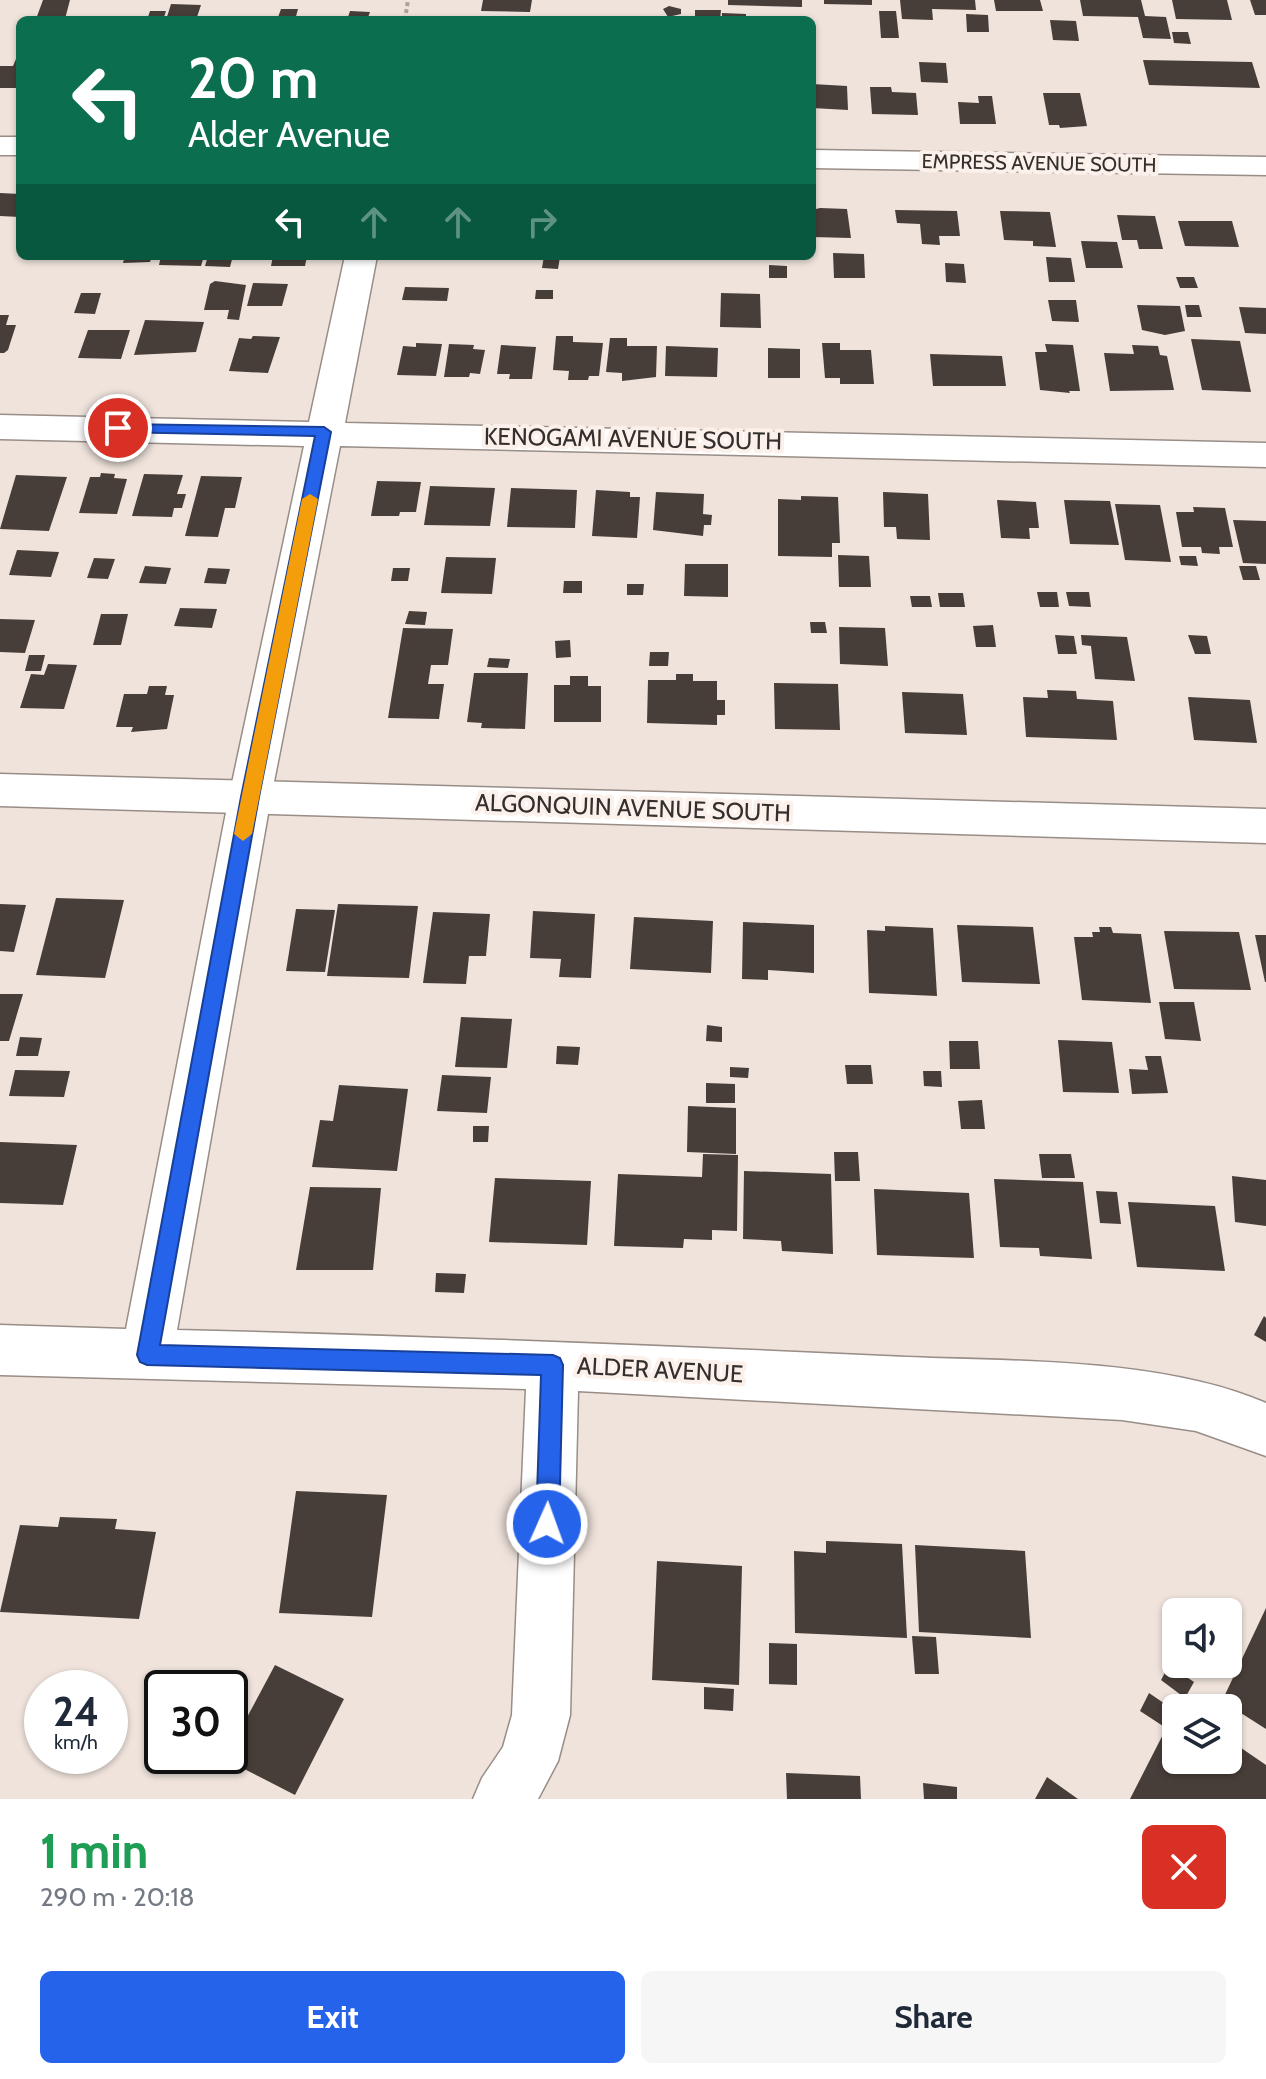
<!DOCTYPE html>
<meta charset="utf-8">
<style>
:root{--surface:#fff;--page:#f6f6f7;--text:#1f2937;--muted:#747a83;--accent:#2563eb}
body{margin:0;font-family:Cabin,sans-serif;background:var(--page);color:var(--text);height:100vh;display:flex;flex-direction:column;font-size:30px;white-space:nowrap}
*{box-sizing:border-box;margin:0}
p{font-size:26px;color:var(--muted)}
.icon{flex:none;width:44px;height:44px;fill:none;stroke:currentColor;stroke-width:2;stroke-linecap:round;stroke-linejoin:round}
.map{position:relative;height:1799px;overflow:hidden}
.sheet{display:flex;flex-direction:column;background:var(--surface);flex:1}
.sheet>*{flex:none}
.hud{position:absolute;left:16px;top:16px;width:800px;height:244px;border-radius:12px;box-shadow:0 2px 6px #0004;background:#0b6e4f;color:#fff;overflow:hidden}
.buttons{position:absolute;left:1162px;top:1598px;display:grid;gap:16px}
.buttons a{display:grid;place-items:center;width:80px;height:80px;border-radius:12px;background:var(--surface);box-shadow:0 2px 6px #0004;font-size:40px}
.speed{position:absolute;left:24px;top:1670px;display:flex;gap:16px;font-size:40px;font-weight:700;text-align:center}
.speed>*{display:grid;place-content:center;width:104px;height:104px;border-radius:50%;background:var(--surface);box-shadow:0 2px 6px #0004;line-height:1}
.speed small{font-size:20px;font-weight:400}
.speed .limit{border:4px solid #111;border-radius:12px;background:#fff;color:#111}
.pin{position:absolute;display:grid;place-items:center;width:68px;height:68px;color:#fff;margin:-34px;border:4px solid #fff;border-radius:50%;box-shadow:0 2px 8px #0007}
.me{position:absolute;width:88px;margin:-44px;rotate:2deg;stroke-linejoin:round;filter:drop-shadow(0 0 6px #0008)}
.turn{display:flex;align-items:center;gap:28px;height:168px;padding:0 40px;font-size:36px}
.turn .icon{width:104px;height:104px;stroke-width:2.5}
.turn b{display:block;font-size:56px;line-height:68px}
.lanes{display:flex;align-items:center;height:76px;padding:0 40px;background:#0003;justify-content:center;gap:40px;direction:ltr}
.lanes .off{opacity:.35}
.round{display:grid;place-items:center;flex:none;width:84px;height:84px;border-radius:12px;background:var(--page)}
.headline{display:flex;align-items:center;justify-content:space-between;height:136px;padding:0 40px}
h1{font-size:48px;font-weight:800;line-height:60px;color:#1e9e55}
.button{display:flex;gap:16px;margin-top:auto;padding:16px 40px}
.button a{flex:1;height:92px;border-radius:12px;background:var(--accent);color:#fff;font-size:32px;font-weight:800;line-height:92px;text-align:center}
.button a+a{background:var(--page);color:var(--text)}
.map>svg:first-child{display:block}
</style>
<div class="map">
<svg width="1266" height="1799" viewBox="0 0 1266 1799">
<rect width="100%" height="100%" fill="#efe3dc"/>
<!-- building -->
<path fill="#483e39" d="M43,0H70L65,19H36Z
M483,0H532L530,12L481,11Z
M728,0H802V7L728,5Z
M824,0H872V5L824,4Z
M900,0H975L976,10L932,9L933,20L902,19Z
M994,0H1040L1043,11H996Z
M1080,0H1141L1145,16L1166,17L1171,39L1143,38L1138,17L1083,16Z
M1172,0H1227L1232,20L1176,19Z
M1250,0H1266V15H1255Z
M171,4L201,5L196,20H166Z
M669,6L681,9V14L668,17L663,9Z
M281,9H298L295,20H277Z
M695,10H721L720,20H695Z
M150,11H166L163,20H147Z
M350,11L370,12L367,20H347Z
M879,11H896L899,38H881Z
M722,13L746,14V20H722Z
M966,14L988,15L989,32H967Z
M1050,20L1076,21L1079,41L1053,40Z
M1172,32H1188L1191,44L1174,43Z
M16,59H20V88H0V66H13Z
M1143,60L1252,62L1260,88L1149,85Z
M919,62L946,63L948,83L921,82Z
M812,84L847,86L848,110L812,108Z
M870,87H891L892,92L916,93L918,115L872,114Z
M1043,93H1080L1087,126L1060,128L1059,125H1049Z
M978,96H992L996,124H960L958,102L979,103Z
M0,193L20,194V217L0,216Z
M820,208L847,209L851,238L812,237V210Z
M895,210L957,211L960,236H939L940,245L922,244L920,224L897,223Z
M1000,211L1050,212L1056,247L1033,246V241L1004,240Z
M1117,215L1155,216L1163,249H1139L1137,240H1122Z
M1178,221H1232L1239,247L1185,246Z
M1081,241L1117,242L1123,268H1086Z
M833,253L864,254L865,278H834Z
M125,256H152L150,262L123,263Z
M161,256H204L201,266L159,265Z
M208,256H233L230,267L205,266Z
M273,256H307L305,266H271Z
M544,256L560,257L558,269L542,268Z
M1046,257L1071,258L1075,282H1049Z
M945,263L964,264L966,283L946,282Z
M769,265L787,266V278H769Z
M1176,277H1194L1198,288H1180Z
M215,281L246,285L239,320L227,319L229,310H204L210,284Z
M253,283L288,284L282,306H247Z
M405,287L449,288L447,301L402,300Z
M536,290H553V299H535Z
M81,293H101L95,314L74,313Z
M721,293L760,294L761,328L720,327Z
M1048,300H1076L1079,322L1052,321Z
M1137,305L1180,306L1185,331L1165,335L1142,330Z
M1185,305H1199L1202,317H1187Z
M1239,307L1266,308V334L1245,333Z
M0,315H9L6,325H16L8,350L4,353H0Z
M145,320L204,322L196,352L134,355Z
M88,330H130L121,359L78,358Z
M253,336L280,337L268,373L229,371L239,338L251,339Z
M556,336H573V342L603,343L599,376H589L588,380H568L569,371L553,370Z
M610,338H627V346H657L656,377L622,381V373L606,372Z
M1191,339L1240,341L1251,392L1202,390Z
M416,343L442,344L436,376L397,375L403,346L416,347Z
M822,343H840V350H871L874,384H840V378H825Z
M449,344L474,345L473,349L485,350L480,374L470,373L469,377H444Z
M1045,344L1073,345L1080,391H1069L1070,393L1040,390L1035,352H1047Z
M501,345L536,347L532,379H509L510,374H497Z
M1132,345L1158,346L1160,355L1167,356L1174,390L1110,391L1104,353L1134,354Z
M666,346L718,348L717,377L665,376Z
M768,348L800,349V378H768Z
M930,354L1002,356L1006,386H933Z
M101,473L115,474L114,478L127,479L117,514L79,513L90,477H100Z
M144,474L183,475L177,494H186L182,508H174L172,517L132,516Z
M16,475L67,477L49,531L0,529Z
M201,476L242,477L235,508H225L218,537L185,536Z
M377,481L421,482L416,512H400L399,516H371Z
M430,486L495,488L490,526L424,525Z
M511,488L577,490L575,528L507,527Z
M596,490L630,492V497H640L637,538L592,536Z
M656,492L704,494L703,514L712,515L711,525H704L703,536L653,530Z
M883,492L928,494L930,540L897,539L896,527H884Z
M801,496L838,497L840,543H832V557L778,556V499L801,500Z
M997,500L1036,502L1039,528H1029L1030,539L1001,538Z
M1064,500L1110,501L1119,545L1070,544Z
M1115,504L1160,505L1171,562L1125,560Z
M1193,507L1225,508L1233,547H1219L1220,554L1202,553L1201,547H1182L1176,512H1194Z
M1233,520L1266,521V564L1243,563Z
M17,550L59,552L51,577L9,575Z
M838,555L869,556L871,587H839Z
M1179,556H1196L1198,566L1181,565Z
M446,557L496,558L492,594L441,593Z
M94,558L115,559L108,579L87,578Z
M685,564H728V597L684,596Z
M145,566L171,568L166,584L139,583Z
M1239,566H1256L1260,580H1243Z
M208,568L230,569L226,584L204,583Z
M393,568H410L408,581H391Z
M564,581H582V593H563Z
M627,584H644L643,595H627Z
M1037,592H1057L1059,607H1040Z
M1066,592H1089L1091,607L1069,606Z
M938,593H963L965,607H940Z
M910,596H930L932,607H912Z
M180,608L217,609L212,628L174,626Z
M409,611L427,612L425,625L405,624Z
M101,614H128L121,645H93Z
M0,619L35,620L25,653L0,652Z
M810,622H825L827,633H811Z
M993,625L996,647H976L973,626Z
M839,627L885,628L888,666L840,664Z
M403,628L453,629L448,665H431L428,684H444L439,719L388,718Z
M1055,635L1074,636L1077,654H1058Z
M1081,635L1127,637L1135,681L1095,679L1091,646L1082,645Z
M1188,635L1207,636L1211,654H1195Z
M570,640L571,657L556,658L555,641Z
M650,652H669L668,666H649Z
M29,655H45L41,671H25Z
M489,658L510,659L508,668L487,667Z
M48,664L77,665L64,709L20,708L31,674L44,675Z
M474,673H528L525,729L481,728L482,723L467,722Z
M676,674H693V681H717V700H725V715H717V725L647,723L648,680H676Z
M570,676H588V686H601V722H554V685H570Z
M774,683L838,684L840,730L775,729Z
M149,686H167L165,695H174L167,729L131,732L133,727H116L124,694H147Z
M1047,690L1076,691L1077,699L1113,701L1117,740L1026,737L1023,697L1048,698Z
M902,692L963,694L967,735L905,733Z
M1188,697L1250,700L1257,743L1194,740Z
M56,898L124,900L105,978L36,975Z
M0,904L26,905L14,952L0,951Z
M338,904L418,906L409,978L327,976Z
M296,909L335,910L325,972L286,971Z
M533,911L595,914L591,978L559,977L561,959L530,958Z
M433,912L490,914L486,956H469L466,984L423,983Z
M634,917L713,921L711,973L630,969Z
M743,922L814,925V973L768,970V980L742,979Z
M957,925L1033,927L1040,984L962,982Z
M885,926L933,928L937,996L869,993L867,930L885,931Z
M1099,927H1111L1113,933L1141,934L1151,1003L1082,1000L1074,937H1093L1092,932H1100Z
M1164,931L1239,932L1251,990L1174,989Z
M1255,935H1266V982H1265Z
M0,994H23L9,1041H0Z
M1159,1002H1194L1201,1041L1165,1039Z
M461,1017L512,1019L507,1068L455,1067Z
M707,1025L722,1027V1042L706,1041Z
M20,1037L42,1038L38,1056H16Z
M1058,1040L1112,1042L1119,1093L1063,1092Z
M949,1041H978L980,1069H950Z
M557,1046L580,1047L578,1065L556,1064Z
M1145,1056H1161L1168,1093L1132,1094L1129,1069L1148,1070Z
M845,1065H871L873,1084H847Z
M730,1067L749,1068L748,1078L730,1077Z
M15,1070L70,1071L64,1097L9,1096Z
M923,1071H941L942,1087L924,1086Z
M442,1075L491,1077L487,1113L437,1111Z
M706,1083L735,1084V1103H706Z
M339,1085L408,1089L397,1171L312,1167L320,1120L333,1121Z
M982,1100L985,1129H961L958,1101Z
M688,1106L736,1108V1154L687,1152Z
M473,1126H489L488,1142H473Z
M0,1142L77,1145L63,1205L0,1203Z
M834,1152H858L860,1181H835Z
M703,1154L738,1155L737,1231L712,1230V1240L684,1239L683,1248L614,1246L618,1174L702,1177Z
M1039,1154H1071L1075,1178H1042Z
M744,1171L831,1174L833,1254L782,1251L781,1241L743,1239Z
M1232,1176L1266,1180V1226L1235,1222Z
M495,1178L591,1181L587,1245L489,1242Z
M994,1179L1083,1182L1092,1259L1040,1256L1039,1248L1000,1247Z
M310,1187L381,1188L373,1270H296Z
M874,1189L969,1193L974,1258L877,1255Z
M1096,1191L1117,1192L1121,1224L1100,1223Z
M1128,1202L1215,1206L1225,1271L1137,1267Z
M436,1273L466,1274L464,1293L435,1292Z
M1264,1316L1266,1318V1342L1254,1335Z
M296,1491L387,1495L372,1617L279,1613Z
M60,1517L117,1519L115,1529L156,1532L139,1619L0,1612L20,1525L58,1527Z
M826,1541L902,1544L907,1638L795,1633L794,1551L826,1553Z
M915,1545L1025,1551L1031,1638L919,1632Z
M657,1561L742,1566L739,1685L652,1680Z
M1266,1608V1729L1222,1701Z
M912,1636L936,1637L939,1674H915Z
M769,1643L797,1644V1685L769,1684Z
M275,1665L344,1699L295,1795L225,1759L230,1756V1749Z
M1169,1665L1194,1682L1185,1698L1161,1680Z
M704,1687L734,1689L733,1711L704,1709Z
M1149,1693L1174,1710L1166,1728L1140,1711Z
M1176,1709V1760H1228V1739L1266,1765V1799H1130Z
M786,1773L860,1776L861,1799H787Z
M1047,1777L1078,1799H1035Z
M923,1783L957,1787V1799H924Z"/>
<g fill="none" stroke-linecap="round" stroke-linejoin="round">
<defs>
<path id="minor" d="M0,137H20V155H0Z
M812,150L1266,157V175L812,168Z
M345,256H377L345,423L1266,443V467L340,446L271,797L177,1330C413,1336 649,1345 884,1356C1003,1362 1157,1356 1266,1403V1456L1196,1431L1122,1420L578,1391L570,1715L558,1761L538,1799H473L482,1778L503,1747L512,1715L526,1389L0,1375V1325L126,1329L229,797L304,446L0,439V415L309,422Z"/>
<path id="secondary" d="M0,774L1266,809V843L0,806Z"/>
</defs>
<!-- minor casing -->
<use href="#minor" stroke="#988d87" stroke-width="3"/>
<!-- secondary casing -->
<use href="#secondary" stroke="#988d87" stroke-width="3"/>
<!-- path -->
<path stroke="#aaa19b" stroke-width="4" stroke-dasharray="4 3" stroke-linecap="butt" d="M405,20L408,0"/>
<!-- minor -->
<use href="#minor" fill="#fff" fill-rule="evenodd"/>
<!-- secondary -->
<use href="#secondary" fill="#fff" fill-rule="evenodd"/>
</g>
<!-- route -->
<path fill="#2563eb" stroke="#184099" stroke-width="2" d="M118,424L324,427L331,432L259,797L160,1345L553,1355L560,1358L563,1365L559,1524L555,1532L547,1535L539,1532L536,1524L541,1375L147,1365L140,1362L137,1355L241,797L315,436L112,432L110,428Z"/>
<!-- slow -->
<path fill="#f59e0b" d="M310,494L318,499L252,834L243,841L234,834L302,499Z"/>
<g text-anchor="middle" stroke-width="8" stroke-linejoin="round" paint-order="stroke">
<!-- far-street labels -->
<g font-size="20" fill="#332f2c" stroke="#fcf0ea">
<text transform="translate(1039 163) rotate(1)" y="7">EMPRESS AVENUE SOUTH</text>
</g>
<!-- street labels -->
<g font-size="24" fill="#332f2c" stroke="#fcf0ea">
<text transform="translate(633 439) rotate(1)" y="8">KENOGAMI AVENUE SOUTH</text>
<text transform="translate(633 808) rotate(2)" y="8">ALGONQUIN AVENUE SOUTH</text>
<text transform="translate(660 1370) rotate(3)" y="8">ALDER AVENUE</text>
</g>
</g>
</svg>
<div class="buttons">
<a><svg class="icon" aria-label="sound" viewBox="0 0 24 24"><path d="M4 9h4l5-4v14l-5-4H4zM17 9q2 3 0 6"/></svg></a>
<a><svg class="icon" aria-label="layers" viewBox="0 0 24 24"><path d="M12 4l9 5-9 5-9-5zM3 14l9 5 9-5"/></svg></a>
</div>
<div class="speed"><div>24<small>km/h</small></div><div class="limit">30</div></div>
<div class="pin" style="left:118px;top:428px;background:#d93025"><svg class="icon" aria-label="arrive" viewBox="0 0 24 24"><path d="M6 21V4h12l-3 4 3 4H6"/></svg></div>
<svg class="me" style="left:547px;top:1524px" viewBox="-20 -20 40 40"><circle r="17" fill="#2563eb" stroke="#fff" stroke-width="3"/><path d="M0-11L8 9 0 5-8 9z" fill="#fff"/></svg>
<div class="hud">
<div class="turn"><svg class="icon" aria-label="left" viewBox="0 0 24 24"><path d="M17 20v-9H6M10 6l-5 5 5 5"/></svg><div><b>20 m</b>Alder Avenue</div></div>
<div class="lanes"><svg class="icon" aria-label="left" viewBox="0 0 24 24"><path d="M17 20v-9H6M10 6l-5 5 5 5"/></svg><svg class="icon off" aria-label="ahead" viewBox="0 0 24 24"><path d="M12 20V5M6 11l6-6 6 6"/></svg><svg class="icon off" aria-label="ahead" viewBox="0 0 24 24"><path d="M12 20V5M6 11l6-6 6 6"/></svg><svg class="icon off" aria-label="right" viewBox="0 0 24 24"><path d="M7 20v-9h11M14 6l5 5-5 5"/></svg></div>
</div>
</div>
<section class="sheet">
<div class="headline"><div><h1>1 min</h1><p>290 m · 20:18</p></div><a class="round" style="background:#d93025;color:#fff"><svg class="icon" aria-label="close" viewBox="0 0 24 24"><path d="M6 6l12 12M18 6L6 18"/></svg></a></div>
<div class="button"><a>Exit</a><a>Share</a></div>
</section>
